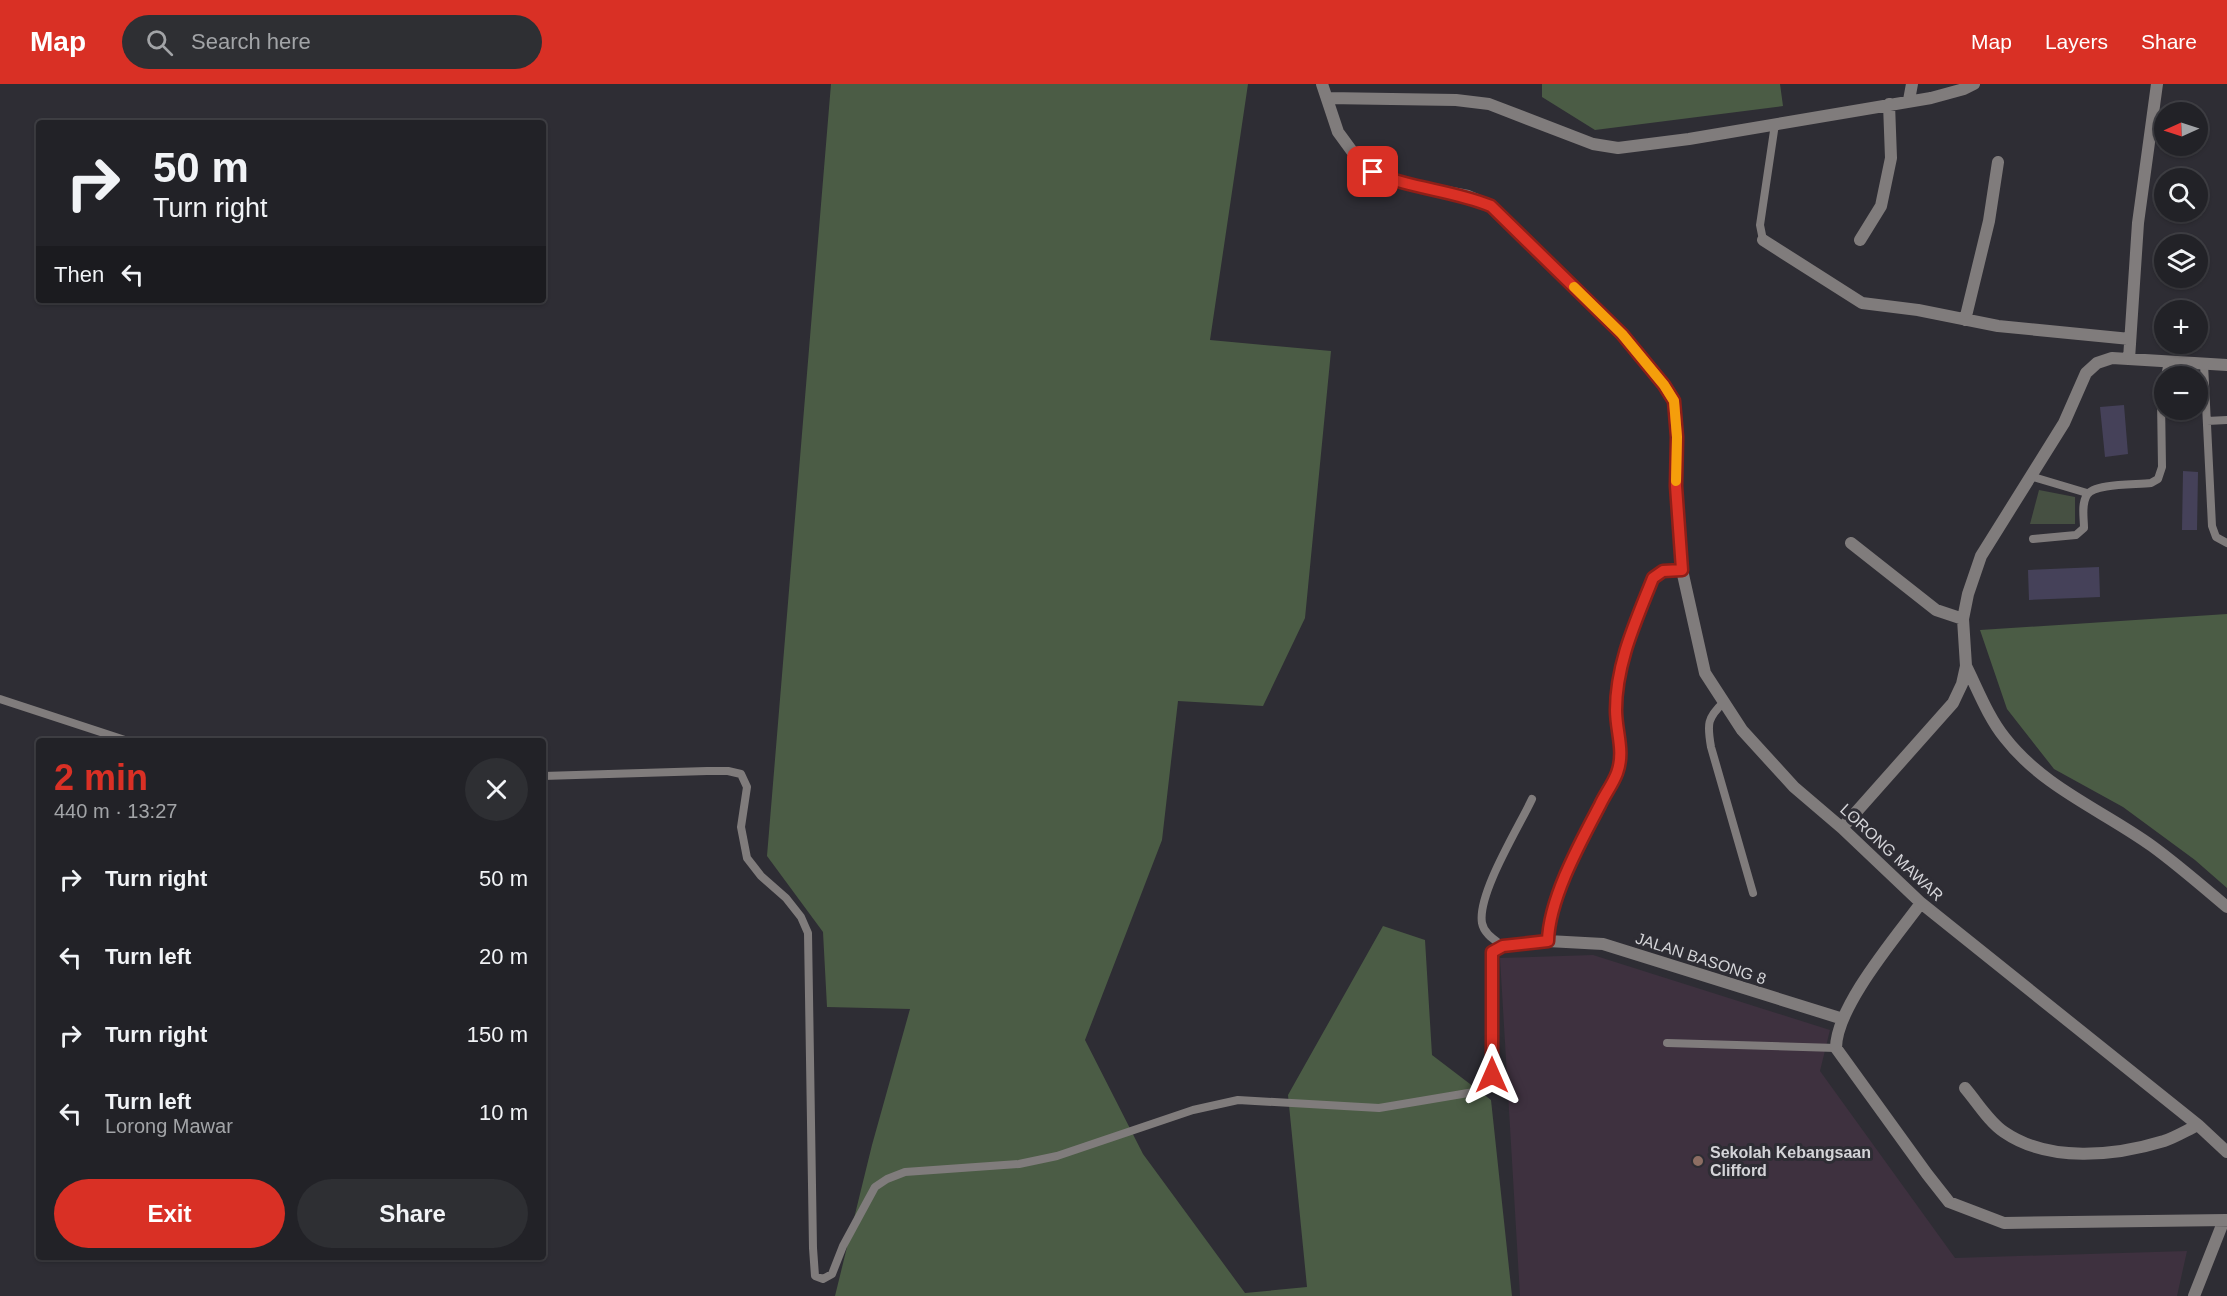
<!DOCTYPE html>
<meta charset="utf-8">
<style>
:root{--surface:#222227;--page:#2e2f33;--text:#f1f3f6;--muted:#a2a4a7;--line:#3f3f44;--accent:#d93025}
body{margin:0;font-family:Helvetica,sans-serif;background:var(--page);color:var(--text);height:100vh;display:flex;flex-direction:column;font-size:22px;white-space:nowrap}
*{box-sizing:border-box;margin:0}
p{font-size:20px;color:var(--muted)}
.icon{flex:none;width:33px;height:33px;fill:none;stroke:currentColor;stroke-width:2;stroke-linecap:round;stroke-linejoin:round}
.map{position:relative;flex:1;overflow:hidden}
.panel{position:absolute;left:36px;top:654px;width:510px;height:522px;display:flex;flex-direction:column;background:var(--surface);border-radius:6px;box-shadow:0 2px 4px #0004,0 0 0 2px var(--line)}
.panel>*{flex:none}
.banner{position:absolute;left:36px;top:36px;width:510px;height:183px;border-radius:6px;box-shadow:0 2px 4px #0004,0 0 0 2px var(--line);background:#222227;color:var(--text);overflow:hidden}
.needle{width:39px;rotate:267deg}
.controls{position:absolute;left:2154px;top:18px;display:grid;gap:12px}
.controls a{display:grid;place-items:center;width:54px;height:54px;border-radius:50%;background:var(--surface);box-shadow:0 2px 4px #0004,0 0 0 2px var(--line);font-size:30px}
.pin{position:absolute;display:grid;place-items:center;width:51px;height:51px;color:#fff;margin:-26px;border-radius:12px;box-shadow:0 3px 9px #0006}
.me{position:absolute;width:66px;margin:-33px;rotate:0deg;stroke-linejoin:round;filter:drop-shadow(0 0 4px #0008)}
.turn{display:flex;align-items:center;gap:21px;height:126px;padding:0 18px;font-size:27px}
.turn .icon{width:78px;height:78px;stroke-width:2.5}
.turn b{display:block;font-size:42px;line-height:51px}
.then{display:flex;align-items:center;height:57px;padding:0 18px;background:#0003;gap:12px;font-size:22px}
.round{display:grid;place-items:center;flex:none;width:63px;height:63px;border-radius:32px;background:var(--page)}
.headline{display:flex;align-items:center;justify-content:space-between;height:102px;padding:0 18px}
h1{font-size:36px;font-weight:700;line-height:45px;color:var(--accent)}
.action{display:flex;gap:12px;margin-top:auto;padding:12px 18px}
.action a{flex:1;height:69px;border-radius:36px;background:var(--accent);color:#fff;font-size:24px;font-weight:700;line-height:69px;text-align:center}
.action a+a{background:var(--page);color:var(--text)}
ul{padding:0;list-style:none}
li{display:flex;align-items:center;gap:18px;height:78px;padding:0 18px}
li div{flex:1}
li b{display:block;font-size:22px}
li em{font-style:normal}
header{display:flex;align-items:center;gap:36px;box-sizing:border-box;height:84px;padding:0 30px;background:var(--accent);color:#fff}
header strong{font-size:28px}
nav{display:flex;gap:33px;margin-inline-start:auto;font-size:21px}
.search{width:420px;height:54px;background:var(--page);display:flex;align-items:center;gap:15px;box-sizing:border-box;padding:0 21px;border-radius:33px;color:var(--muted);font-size:22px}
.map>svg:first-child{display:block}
</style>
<header>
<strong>Map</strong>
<div class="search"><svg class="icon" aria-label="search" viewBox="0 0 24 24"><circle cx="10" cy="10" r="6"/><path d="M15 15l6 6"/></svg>Search here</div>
<nav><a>Map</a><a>Layers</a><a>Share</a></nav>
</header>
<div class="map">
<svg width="2227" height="1212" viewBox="0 0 2227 1212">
<rect width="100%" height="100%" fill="#2e2d34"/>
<!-- education -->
<path fill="#3e313f" d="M1593,871L1830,946L1820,987L1955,1174L2187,1167L2177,1212H1520L1500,874Z"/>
<!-- green -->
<path fill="#465042" d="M2039,406L2075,413V440H2030Z"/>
<!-- forest -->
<path fill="#4b5c45" d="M831,0H1248L1210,256L1331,267L1305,534L1263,622L1178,617L1162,756L1085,956L1143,1070L1245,1209L1307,1203L1288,1011L1383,842L1425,856L1432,971L1491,1016L1512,1212H835L872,1061L910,925L827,923L823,848L767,772Z
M1542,0H1780L1783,22L1595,46L1542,13Z
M2227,530V804L2195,776L2123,723L2054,685L2007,625L1980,546Z"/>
<!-- building -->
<path fill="#454159" d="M2124,321L2128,370L2105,373L2100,323Z
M2183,387L2198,388L2197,446H2182Z
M2099,483L2100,513L2029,516L2028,486Z"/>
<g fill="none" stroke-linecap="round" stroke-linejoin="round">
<!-- lane -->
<path stroke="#807c7c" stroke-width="8" d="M1763,156L1760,141L1775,40
M2204,280L2212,442L2216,453L2227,459
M2165,292L2168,278
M2207,337L2227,336
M2030,392L2087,409
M2033,455L2076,451L2084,444C2084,434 2081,420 2087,411C2094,399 2137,401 2151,399L2158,395L2162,383L2161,316L2164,296
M0,615L128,657
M1724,618C1707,634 1707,640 1711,663L1753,809
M543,692L707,687H728L741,690L747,703L741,743L747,774L761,792L786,814L801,833L808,849L813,1164L815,1192L823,1195L832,1190L843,1162L875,1103L887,1095L905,1088L1019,1080L1057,1072L1193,1026L1238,1016L1379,1024L1480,1007
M1503,862C1495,856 1484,850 1482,839C1477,810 1519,743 1532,715
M1667,959L1836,964"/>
<!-- street -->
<path stroke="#807c7c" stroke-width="12" d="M1322,0L1338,48L1357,74L1373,88L1410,101L1468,112L1491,122L1621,250L1664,301L1674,317L1677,353L1676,403L1682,486L1705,589L1742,646L1794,703L1842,744L1921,819L2198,1041L2227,1068
M1327,14L1456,16L1489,20L1593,60L1618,64L1689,55L1931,14L1964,5L1974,0
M1909,16L1912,0
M1763,156L1862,219L1918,226L1998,242L2130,255
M1860,156L1881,122L1891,74L1889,20
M1965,236L1989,137L1998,78
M2129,275L2138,139L2157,0
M1851,459L1936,526L1963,535
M1966,582C1978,606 1988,633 2005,654C2044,704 2102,726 2152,762C2178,781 2202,802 2227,823
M1842,744L1953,619L1962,600L1966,582L1963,535L1968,510L1981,472L2064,339L2086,289L2097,279L2112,274L2227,281
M1921,819C1896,853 1836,923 1836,964L1927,1090L1949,1118L2004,1139L2227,1136
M1548,857L1603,860L1843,935
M1965,1004C1977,1018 1989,1038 2004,1048C2049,1079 2115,1072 2164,1057C2176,1053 2187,1046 2198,1041
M1480,1007L1487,1001L1492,991V868L1503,862L1548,857C1549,815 1580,759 1600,721C1605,710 1613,700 1617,689C1625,667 1616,648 1616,626C1616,579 1636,537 1653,494L1663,487L1682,486
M2194,1212L2224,1136"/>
</g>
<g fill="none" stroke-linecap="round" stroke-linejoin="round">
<defs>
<path id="route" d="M1373,88C1411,105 1452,106 1491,122L1622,250L1664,301L1674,317L1677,353L1676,402L1682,486L1663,487L1653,494C1636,537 1616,579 1616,626C1616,648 1625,667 1617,689C1613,700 1605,710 1600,721C1580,759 1549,815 1548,857L1503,862L1492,868V991"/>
</defs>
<!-- route casing -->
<use href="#route" stroke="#8d1f18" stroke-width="15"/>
<!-- route -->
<use href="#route" stroke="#d93025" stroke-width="10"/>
<!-- slow -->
<path stroke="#f59e0b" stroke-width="10" d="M1574,203L1622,250L1664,301L1674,317L1677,353L1676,397"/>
</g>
<!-- markers -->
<circle fill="#8d6e63" stroke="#2e2d34" stroke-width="2" cx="1698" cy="1077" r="6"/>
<g text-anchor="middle" stroke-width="6" stroke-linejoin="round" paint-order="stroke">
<!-- street labels -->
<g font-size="16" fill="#d4d4d8" stroke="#2e2d34">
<text transform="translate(1892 768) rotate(43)" y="6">LORONG MAWAR</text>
<text transform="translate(1701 874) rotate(18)" y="6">JALAN BASONG 8</text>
</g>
<!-- poi labels -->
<g font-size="16" font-weight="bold" fill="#d4d4d8" stroke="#2e2d34" text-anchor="start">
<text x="1710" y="1074">Sekolah Kebangsaan<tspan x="1710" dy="18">Clifford</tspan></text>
</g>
</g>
</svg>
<div class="controls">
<a><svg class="needle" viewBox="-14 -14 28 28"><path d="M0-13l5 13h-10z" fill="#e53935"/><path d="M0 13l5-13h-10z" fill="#a2a4a7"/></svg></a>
<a><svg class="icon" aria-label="search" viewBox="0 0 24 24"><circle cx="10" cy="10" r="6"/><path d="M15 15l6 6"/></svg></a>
<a><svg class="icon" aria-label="layers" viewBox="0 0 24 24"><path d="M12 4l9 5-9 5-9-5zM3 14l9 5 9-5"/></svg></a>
<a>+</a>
<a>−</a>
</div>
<div class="pin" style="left:1373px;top:88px;background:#d93025"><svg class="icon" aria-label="arrive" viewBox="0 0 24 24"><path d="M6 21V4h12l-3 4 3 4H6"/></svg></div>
<svg class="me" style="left:1492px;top:991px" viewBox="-20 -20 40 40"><path d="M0-17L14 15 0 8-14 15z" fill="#d93025" stroke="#fff" stroke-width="4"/></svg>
<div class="banner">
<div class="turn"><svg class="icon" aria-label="right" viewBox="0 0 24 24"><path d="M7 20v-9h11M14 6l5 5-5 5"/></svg><div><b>50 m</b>Turn right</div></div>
<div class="then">Then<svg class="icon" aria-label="left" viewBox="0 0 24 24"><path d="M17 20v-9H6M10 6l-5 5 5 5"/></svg></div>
</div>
<section class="panel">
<div class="headline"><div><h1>2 min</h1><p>440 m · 13:27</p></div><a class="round"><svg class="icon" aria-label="close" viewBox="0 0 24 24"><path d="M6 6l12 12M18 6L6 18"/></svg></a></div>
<ul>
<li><svg class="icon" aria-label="right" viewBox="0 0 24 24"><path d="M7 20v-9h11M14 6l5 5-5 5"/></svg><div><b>Turn right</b></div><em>50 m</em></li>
<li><svg class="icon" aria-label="left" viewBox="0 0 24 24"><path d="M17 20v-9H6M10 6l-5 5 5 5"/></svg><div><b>Turn left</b></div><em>20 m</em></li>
<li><svg class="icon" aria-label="right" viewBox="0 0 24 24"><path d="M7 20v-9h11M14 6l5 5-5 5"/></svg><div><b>Turn right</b></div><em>150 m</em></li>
<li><svg class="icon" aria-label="left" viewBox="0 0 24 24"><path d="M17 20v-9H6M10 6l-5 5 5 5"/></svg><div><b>Turn left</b><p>Lorong Mawar</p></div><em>10 m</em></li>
</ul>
<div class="action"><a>Exit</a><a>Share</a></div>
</section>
</div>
